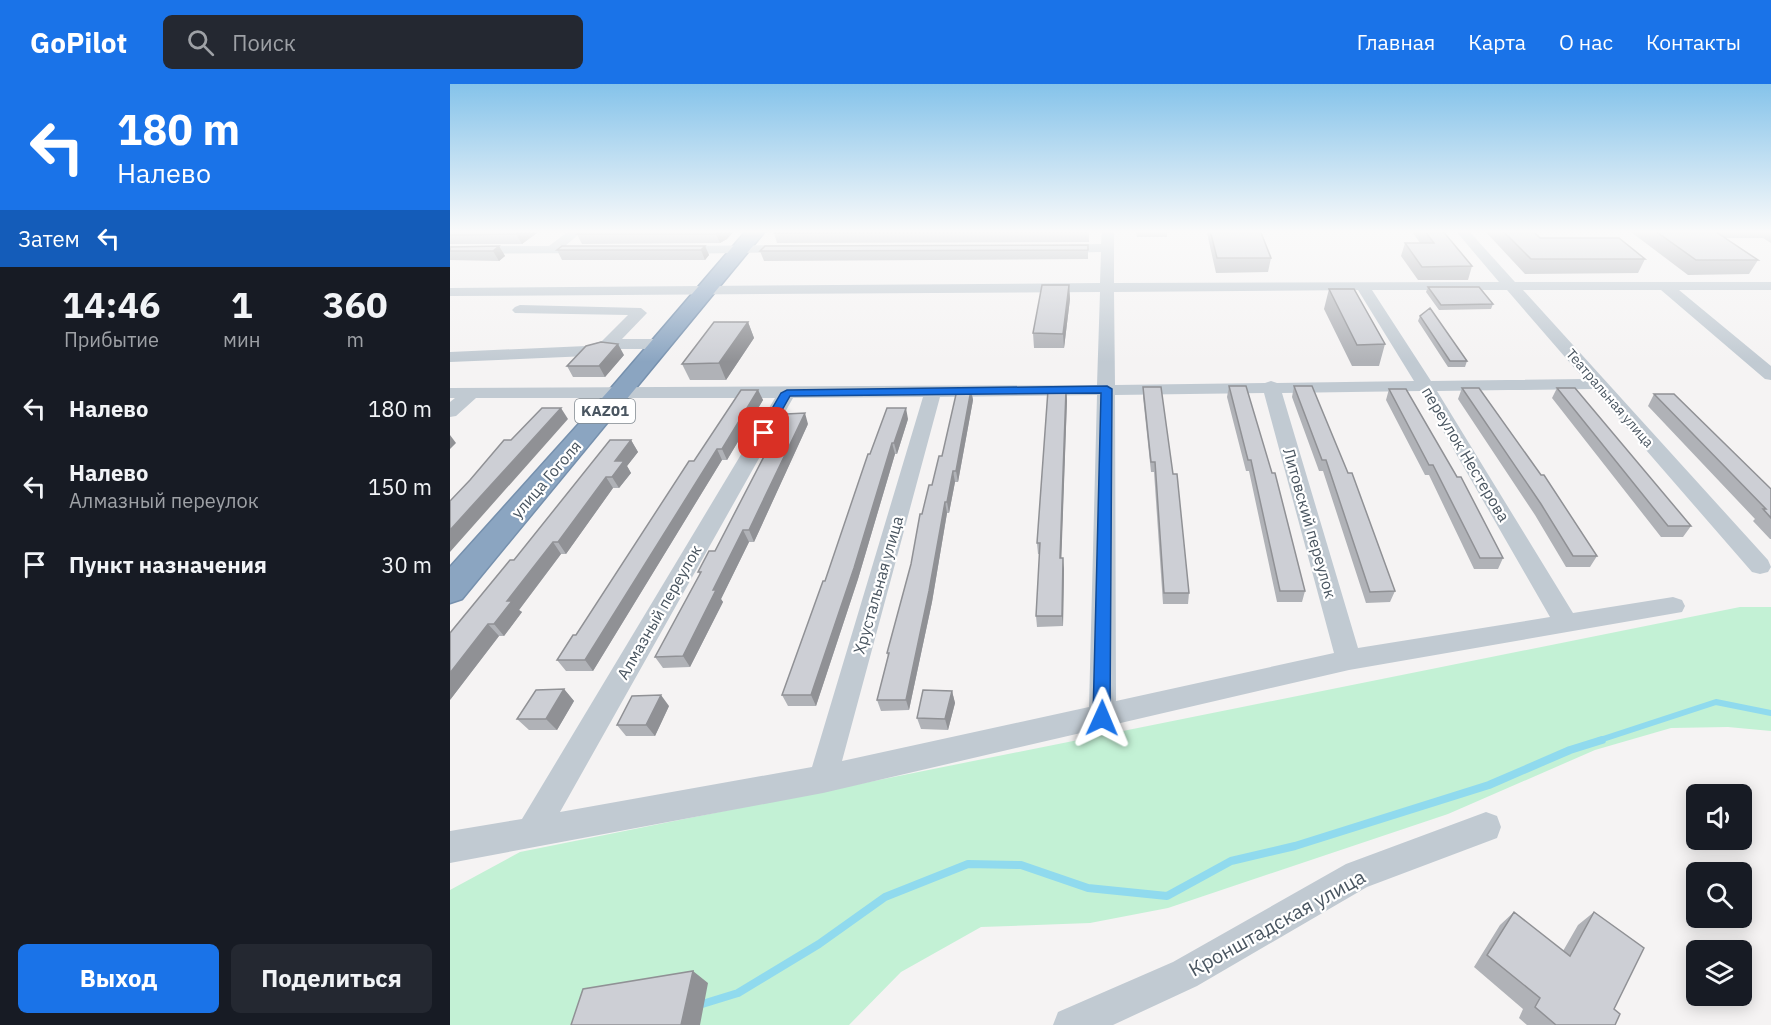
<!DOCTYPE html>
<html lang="ru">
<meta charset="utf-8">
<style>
:root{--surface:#171b24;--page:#242831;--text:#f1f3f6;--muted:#9ea1a6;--accent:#1a73e8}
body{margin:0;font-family:"IBM Plex Sans",sans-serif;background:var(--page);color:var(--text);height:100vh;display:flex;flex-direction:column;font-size:22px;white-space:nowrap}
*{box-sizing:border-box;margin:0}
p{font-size:20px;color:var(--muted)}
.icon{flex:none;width:33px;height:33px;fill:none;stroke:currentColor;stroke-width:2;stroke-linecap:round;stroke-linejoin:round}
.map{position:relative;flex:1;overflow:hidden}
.panel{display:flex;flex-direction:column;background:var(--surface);width:450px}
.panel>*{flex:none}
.guide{background:#1a73e8;color:#fff;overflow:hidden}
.tools{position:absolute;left:1236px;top:700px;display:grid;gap:12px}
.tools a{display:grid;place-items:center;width:66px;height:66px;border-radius:9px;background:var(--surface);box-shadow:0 3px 15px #0003;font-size:30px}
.pin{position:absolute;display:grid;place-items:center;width:51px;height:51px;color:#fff;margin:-26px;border-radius:12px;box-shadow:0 3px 9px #0006}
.me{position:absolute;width:66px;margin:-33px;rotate:1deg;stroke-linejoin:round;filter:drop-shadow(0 0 4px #0008)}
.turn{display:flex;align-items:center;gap:21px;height:126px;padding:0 18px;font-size:27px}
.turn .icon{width:78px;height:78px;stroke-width:2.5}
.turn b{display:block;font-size:42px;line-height:51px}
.then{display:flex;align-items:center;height:57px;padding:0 18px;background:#0003;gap:12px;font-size:22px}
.eta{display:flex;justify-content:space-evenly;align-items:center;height:102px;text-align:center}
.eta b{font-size:36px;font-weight:800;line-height:42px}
.primary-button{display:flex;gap:12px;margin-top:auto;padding:12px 18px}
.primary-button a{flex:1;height:69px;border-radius:9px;background:var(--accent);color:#fff;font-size:24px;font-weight:800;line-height:69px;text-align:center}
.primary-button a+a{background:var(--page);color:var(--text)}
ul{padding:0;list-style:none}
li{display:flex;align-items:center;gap:18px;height:78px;padding:0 18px}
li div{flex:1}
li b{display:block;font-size:22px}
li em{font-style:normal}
header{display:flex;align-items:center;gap:36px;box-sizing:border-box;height:84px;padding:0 30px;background:var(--accent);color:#fff}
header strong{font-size:28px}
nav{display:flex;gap:33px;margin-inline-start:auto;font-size:21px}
.search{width:420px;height:54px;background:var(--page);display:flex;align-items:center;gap:15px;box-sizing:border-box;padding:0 21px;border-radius:9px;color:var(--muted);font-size:22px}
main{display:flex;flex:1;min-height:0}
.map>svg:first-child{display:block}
</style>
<header>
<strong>GoPilot</strong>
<div class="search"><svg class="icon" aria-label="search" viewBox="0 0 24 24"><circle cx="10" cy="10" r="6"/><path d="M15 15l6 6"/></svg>Поиск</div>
<nav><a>Главная</a><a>Карта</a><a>О нас</a><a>Контакты</a></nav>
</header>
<main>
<section class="panel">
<div class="guide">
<div class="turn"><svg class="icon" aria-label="left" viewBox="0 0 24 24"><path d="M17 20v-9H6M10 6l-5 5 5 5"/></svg><div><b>180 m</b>Налево</div></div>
<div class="then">Затем<svg class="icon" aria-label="left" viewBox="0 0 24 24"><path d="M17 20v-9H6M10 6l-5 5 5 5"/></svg></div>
</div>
<div class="eta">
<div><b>14:46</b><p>Прибытие</p></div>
<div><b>1</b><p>мин</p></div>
<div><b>360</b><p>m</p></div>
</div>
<ul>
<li><svg class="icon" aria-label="left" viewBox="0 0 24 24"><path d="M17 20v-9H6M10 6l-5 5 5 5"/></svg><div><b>Налево</b></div><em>180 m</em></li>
<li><svg class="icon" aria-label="left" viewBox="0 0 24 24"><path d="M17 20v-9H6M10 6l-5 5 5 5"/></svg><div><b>Налево</b><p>Алмазный переулок</p></div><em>150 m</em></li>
<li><svg class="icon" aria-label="arrive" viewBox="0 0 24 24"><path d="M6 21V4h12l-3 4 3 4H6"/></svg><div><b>Пункт назначения</b></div><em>30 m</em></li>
</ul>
<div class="primary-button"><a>Выход</a><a>Поделиться</a></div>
</section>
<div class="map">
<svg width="1321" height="941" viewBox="0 0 1321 941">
<rect width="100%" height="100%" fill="#f5f3f3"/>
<!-- green -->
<path fill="#c3f1d5" d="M1290,523H1321V647L1278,643L1221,644L1145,666L998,730L718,824L640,839L531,843L451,888L399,941H0V806L70,768Z"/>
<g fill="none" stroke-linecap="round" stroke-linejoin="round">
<!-- stream-far1 -->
<path stroke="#90daee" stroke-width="6" d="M1147,657L1266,618L1321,629"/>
<!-- stream -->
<path stroke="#90daee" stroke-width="8" d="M249,921L288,909L369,860L435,813L518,780L571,781L638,804L717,812L781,777L845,762L1039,701L1120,666L1152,656"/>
<defs>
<path id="highway" d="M297,146H316L12,515L0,519V483L162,303Z"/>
</defs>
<!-- highway casing -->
<use href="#highway" stroke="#7690ad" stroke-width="3"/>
<!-- minor -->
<path fill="#c1cad2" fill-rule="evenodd" d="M120,146H134L115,162L142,163L144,166L142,169L0,170V162H99Z
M652,146H664V199L1049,198L1005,146H1018L1065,198H1321V206H1229L1321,282V296L1315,295L1211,206H1073L1318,476L1321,483L1318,488L1310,490L1302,488L1143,305L987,307L1123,529L1223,513L1232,516L1235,522L1232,528L899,586L662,641L652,646L648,645L373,709L0,779V747L72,735L325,314H26L6,332L0,333V318L5,314H0V304L647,301L650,208L0,212V204L650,199L651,168L608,169L601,165L608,161L651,160ZM908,206L964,297L827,299L821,297L815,299L665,301L664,208ZM922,206H1057L1134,295L981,297ZM970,307L1100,533L908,564L832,309ZM814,309L884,569L666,617L665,311ZM647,311L639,623L392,677L490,313ZM473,313L362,683L110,728L343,314Z
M341,161L348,165L346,168L227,170L220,166L227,162Z
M70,221L191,224L197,229L172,255H210L218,260L210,265H160L138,272L0,278V268L136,262L152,257L178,231L65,229L62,226L65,223Z
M1036,728L1047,732L1051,743L1047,754L917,803L747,902L663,941H603L608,928L723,878L896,780Z"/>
<!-- highway -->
<use href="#highway" fill="#8ba5c1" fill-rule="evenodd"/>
</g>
<!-- wall -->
<path fill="#b0b2b7" d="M0,146H91L72,160H0Z
M132,146H285L277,155L270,159L132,160L127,150Z
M327,146H639V158L327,159L324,149Z
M686,146H717V153H687Z
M757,146H810L821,174L818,188L766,189L757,149Z
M961,146H992L1022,182L1018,196H968L951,172L955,159H970Z
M1034,146H1082L1090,154L1195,175L1188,189L1075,190Z
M1123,146H1321V159L1313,154H1275L1308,176L1299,190L1238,191L1181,148H1126Z
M638,161V175L314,177L310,167Z
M49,162L55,172L49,177L0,176V163Z
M255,162L259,171L255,176H112L107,166Z
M619,201L620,215L614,264H584L583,249Z
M978,203L1043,220L1041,225L989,226L976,208Z
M879,205L935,260L929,282H902L874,225Z
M970,232L1017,277L1015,283H998L968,237Z
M298,238L304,254L276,296H240L232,280Z
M174,271L155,293H123L117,282Z
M779,302L855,507L852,518H827L799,387H796L777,313Z
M844,302L945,507L940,518L916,519L873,387H869L842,313Z
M693,303L739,509L738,520H713L704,388H701L693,313Z
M1012,304L1147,472L1140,483H1116L1085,431L1008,315Z
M1107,304L1241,442L1233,453H1211L1102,314Z
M939,305L1053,474L1048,485H1024L979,391H975L936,316Z
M308,306L313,316L277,376H272L143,587H116L107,576L126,551L244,377Z
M521,306L523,316L508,398H505L499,429H497L482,518L459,626L431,627L427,616L438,572L437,569L461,480L472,430L492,372Z
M616,306L617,316L611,474L614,485L613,542L587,543L586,532L590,470H588L587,459Z
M1204,310L1321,405V455H1320L1303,437L1305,435L1198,322Z
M458,335L447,370H445L408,495L366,622H338L332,611L375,497L420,370Z
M358,340L304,458H299L271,515L273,518L240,583L213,584L205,573L250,490L248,488L265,467Z
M181,356L188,368L177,382L181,389L169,404H163L116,470H111L69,526L72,528L54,552H49L0,616L64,476Z
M114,605L124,617L107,646H79L67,635Z
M502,607L505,619L498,646L471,645L467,634Z
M219,622L205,652H176L167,641Z
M1064,828L1113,867L1128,841L1144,828L1164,925L1165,941H1077L1069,934L1073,925L1024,883L1050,841Z"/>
<!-- shaded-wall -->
<path fill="#909195" d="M72,146H91L72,160L66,150Z
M273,146H285L277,155L270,159L266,150Z
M49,162L55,172L49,177L43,167Z
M255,162L259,171L255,176L251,166Z
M619,201L620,215L614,264L613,250Z
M298,238L304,254L276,296L269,279Z
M168,260L174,271L155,293L149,282Z
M308,306L313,316L277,376L272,365Z
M521,306L523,316L508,398L506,387Z
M616,306L617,316L611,485L610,474Z
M111,324L118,335L0,468V446Z
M456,324L458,335L447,370L444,359Z
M355,329L358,340L304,458L299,446Z
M0,351L6,359L0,365Z
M181,356L188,368L177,382L181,389L169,404L162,393L165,377Z
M442,359L445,370L408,495L366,622L361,611Z
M267,365L272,376L143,587L135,576Z
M503,387L505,398L499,429L497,418Z
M156,393L163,404L116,470L108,458Z
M495,418L497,429L482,518L459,626L456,616Z
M293,446L299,458L271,515L273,518L240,583L233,572L263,506Z
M103,458L111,470L69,526L72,528L54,552L44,540L57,517Z
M613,474L614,485L613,542L612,532Z
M38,540L49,552L0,616V589Z
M114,605L124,617L107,646L96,635Z
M502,607L505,619L498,646L495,635Z
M211,611L219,622L205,652L196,641Z
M243,887L258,899L250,941H231Z"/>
<!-- building -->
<path fill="#cdcfd5" stroke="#909195" stroke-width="1.5" d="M0,146H72L66,150L0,151Z
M132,146H273L266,150H127Z
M327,146H639V148L324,149Z
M760,146H810L821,174H767Z
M974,146H992L1022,182L972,183L955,159H984Z
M1052,146H1082L1090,154H1169L1195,175H1081Z
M1204,146H1263L1308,176H1246Z
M638,161V166L310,167L315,162Z
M49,162L43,167H0V163Z
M112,162H255L251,166H107Z
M592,201H619L613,250L583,249Z
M978,203H1029L1043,220L991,221Z
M879,205H904L935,260L907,261Z
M980,224L1017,277H1000L970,232Z
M264,238H298L269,279L232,280Z
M151,258L168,260L149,282H117L136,262Z
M779,302H796L822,389H825L855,507H830L801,376H798Z
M844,302H862L898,389H902L945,507L920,508L876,376H872Z
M693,303H711L723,390H727L739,509H714L705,378H701Z
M1012,304H1029L1091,391H1094L1147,472H1123L1091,420Z
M1107,304H1125L1241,442H1218Z
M939,305H956L1007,393H1011L1053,474H1030L983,381H979Z
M291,306H308L272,365H267L135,576H107L123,551H126L239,377H244Z
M507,306H521L506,387H503L497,418H495L479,507L456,616H427L439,569H437L461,480L470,430H472L479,401H482L489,372H492Z
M598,306H616L610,474H613L612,532H586L590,459H587Z
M1204,310H1224L1321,405V434L1313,425H1316Z
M92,324H111L0,446V417L20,396L54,356H61Z
M437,324H456L444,359H442L404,484L361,611H332L373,497H375L418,370H420Z
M355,329L299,446H293L263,506H266L233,572L205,573L251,488H248L259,467H265L336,330Z
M160,356H181L165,377H174L162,393H156L108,458H103L57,517H62L44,540H38L0,589V549L60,476H64Z
M114,605L96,635H67L86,606Z
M473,606L502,607L495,635L467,634Z
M211,611L196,641H167L182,612Z
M1064,828L1120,872L1144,828L1194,864L1164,925L1170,930L1165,941H1106L1085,923L1090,914L1037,871Z
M243,887L231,941H121L133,905Z"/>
<!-- sky -->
<linearGradient id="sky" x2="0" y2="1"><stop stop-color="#85c3ea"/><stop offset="0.53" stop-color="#fafafa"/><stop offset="1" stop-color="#fafafa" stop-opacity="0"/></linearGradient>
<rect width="1321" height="278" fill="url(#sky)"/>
<!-- route -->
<path fill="#1a73e8" stroke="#114b97" stroke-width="1.5" d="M657,302L662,305L660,634L657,639L652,641L646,639L643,634L651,309L340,312L318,351L314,352L308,349L331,309L337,306Z"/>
<g text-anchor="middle" stroke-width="4.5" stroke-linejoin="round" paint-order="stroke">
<!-- far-street labels -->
<g font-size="14" fill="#4a5661" stroke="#fff">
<text transform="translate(1160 314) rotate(49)" y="5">Театральная улица</text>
</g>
<!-- shield labels -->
<rect fill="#fff" stroke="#808990" stroke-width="1.5" x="125" y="315" width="60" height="24" rx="4.5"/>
<g font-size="15" font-weight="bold" fill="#4a5661">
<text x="155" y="332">KАZ01</text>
</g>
<!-- street labels -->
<g font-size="16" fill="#4a5661" stroke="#fff">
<text transform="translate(1016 370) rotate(59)" y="6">переулок Нестерова</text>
<text transform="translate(96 395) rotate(-49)" y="6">улица Гоголя</text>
<text transform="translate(860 439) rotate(74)" y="6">Литовский переулок</text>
<text transform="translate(428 501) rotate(-74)" y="6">Хрустальная улица</text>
<text transform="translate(209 528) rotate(-60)" y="6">Алмазный переулок</text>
</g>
<!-- near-street labels -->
<g font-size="20" fill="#4a5661" stroke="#fff">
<text transform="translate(827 839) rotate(-29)" y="7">Кронштадская улица</text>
</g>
</g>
</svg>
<div class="tools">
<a><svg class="icon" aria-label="sound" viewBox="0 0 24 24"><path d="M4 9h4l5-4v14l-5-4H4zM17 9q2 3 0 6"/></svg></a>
<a><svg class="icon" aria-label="search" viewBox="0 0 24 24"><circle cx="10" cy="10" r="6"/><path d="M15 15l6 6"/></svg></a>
<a><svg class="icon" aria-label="layers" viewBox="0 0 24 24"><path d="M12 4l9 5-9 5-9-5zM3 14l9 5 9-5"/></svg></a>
</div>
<div class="pin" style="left:314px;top:349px;background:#d93025"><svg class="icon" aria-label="arrive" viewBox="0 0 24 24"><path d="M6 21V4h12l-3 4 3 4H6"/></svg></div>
<svg class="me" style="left:652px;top:634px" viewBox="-20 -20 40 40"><path d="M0-17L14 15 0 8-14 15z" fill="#1a73e8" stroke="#fff" stroke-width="4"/></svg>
</div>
</main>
